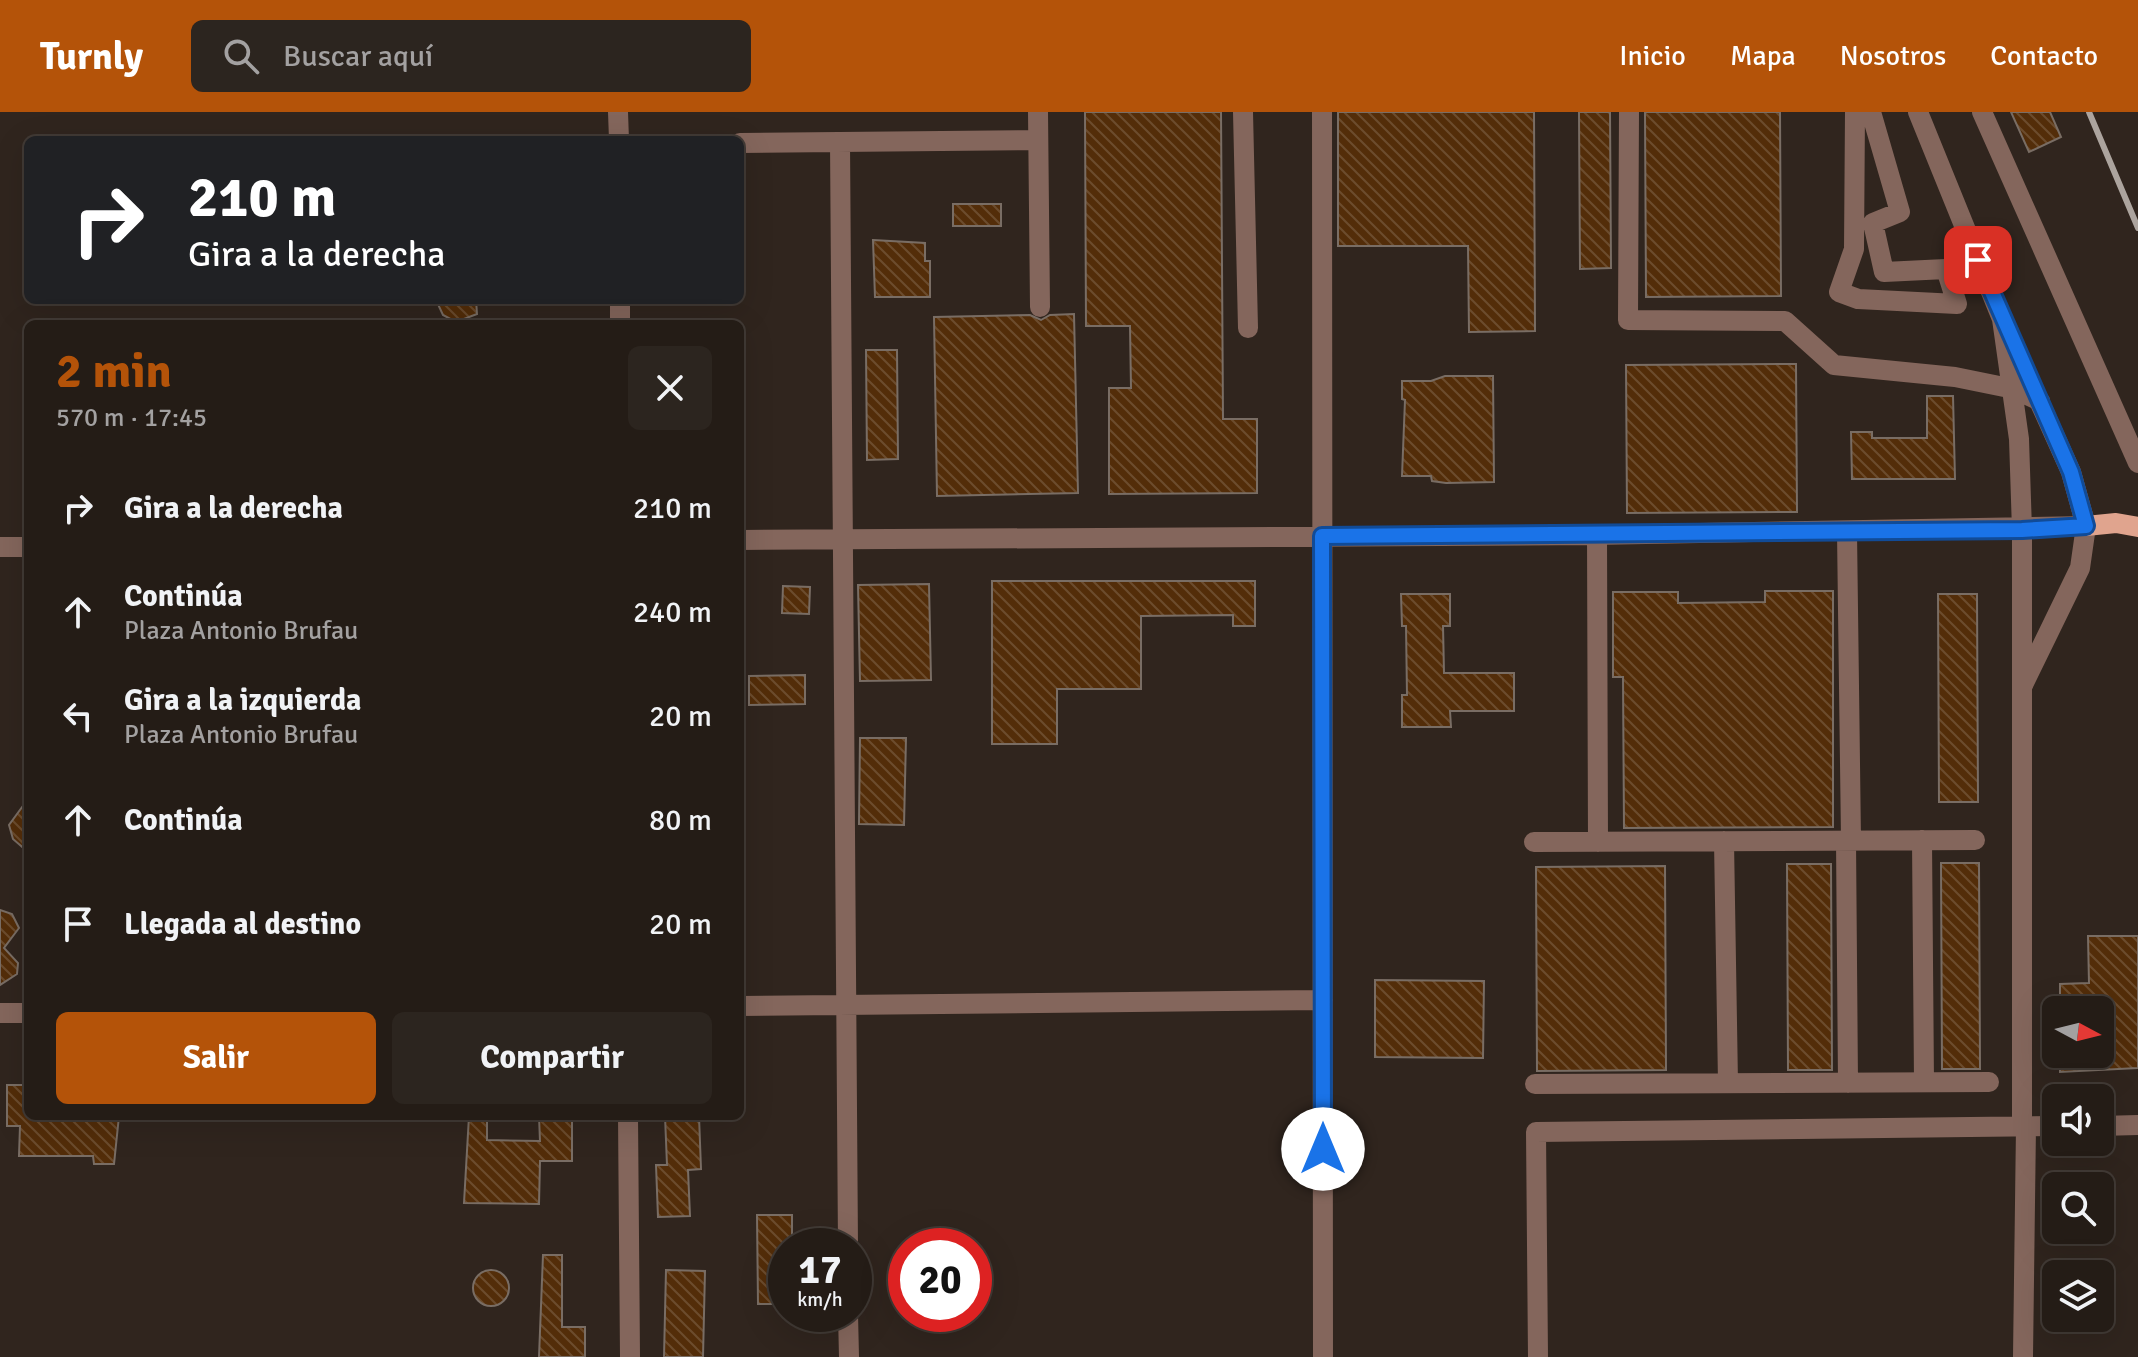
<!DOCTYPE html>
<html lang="es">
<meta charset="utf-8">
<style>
:root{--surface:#241c16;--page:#2c251f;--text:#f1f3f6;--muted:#a3a1a1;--line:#413a35;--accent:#b45309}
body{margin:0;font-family:Signika,sans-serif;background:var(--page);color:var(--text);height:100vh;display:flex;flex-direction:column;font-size:30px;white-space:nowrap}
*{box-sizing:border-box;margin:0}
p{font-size:26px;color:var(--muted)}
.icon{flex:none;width:44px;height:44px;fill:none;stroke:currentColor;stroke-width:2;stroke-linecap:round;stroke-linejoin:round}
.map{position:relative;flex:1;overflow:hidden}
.sheet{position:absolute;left:24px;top:208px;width:720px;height:800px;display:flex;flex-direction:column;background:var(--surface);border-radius:12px;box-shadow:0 8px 32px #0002,0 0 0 2px var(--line)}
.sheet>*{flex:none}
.guide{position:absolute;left:24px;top:24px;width:720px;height:168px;border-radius:12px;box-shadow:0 8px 32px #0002,0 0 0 2px var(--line);background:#202124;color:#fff;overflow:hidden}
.needle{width:52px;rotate:97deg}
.tools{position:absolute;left:2042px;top:884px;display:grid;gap:16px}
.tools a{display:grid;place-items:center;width:72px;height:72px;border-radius:12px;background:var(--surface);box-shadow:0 8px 32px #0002,0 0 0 2px var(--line);font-size:40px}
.speed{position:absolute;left:768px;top:1116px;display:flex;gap:16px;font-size:40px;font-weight:700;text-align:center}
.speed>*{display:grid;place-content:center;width:104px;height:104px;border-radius:50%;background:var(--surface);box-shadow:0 8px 32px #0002,0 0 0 2px var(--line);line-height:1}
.speed small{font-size:20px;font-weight:400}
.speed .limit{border:12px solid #d22;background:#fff;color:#111}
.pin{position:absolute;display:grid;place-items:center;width:68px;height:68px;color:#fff;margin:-34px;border-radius:16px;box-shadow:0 4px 12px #0006}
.me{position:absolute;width:88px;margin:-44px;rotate:0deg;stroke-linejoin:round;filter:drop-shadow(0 0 6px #0008)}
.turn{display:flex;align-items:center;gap:28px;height:168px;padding:0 32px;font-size:36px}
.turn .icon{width:104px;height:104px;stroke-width:2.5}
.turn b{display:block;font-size:56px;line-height:68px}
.round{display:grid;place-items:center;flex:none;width:84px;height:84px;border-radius:12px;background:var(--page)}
.head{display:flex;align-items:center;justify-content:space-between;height:136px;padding:0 32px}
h1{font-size:48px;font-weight:700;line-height:60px;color:var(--accent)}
.button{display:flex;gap:16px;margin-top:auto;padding:16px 32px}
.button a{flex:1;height:92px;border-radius:12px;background:var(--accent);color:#fff;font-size:32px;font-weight:700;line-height:92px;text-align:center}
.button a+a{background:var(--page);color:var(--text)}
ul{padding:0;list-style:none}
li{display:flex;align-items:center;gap:24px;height:104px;padding:0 32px}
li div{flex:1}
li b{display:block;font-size:30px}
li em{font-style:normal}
header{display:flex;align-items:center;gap:48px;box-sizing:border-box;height:112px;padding:0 40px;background:var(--accent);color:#fff}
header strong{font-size:38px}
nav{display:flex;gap:44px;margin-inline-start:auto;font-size:28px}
.search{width:560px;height:72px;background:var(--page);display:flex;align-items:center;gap:20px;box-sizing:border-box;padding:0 28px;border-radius:12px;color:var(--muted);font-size:30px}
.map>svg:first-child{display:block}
</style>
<header>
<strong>Turnly</strong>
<div class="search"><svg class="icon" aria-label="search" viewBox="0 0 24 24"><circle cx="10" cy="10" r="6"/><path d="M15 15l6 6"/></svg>Buscar aquí</div>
<nav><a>Inicio</a><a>Mapa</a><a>Nosotros</a><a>Contacto</a></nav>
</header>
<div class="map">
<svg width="2138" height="1245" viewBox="0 0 2138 1245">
<defs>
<pattern id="building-back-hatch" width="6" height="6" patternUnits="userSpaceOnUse" patternTransform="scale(2)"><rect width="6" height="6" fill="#532d09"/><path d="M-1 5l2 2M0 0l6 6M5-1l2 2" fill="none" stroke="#6c4c2d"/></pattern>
</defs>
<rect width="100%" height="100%" fill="#30251e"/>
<!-- building -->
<path fill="url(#building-back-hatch)" stroke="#796d64" stroke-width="2" d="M1085,0H1221L1223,307H1257V381L1109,382V276H1131L1130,214H1086Z
M1338,0H1534L1535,219L1469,220L1468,134H1338Z
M1579,0H1610L1611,156L1580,157Z
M1645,0H1780L1781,184L1646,185Z
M2011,0H2050L2061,25L2029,40Z
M953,92H1001V114H953Z
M873,128L925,131V149H930V185H875Z
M436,188H476L477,202L456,210L443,203Z
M1074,202L1078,381L937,384L934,205L1030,203L1041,208L1050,203Z
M866,238H897L898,347L867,348Z
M1796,252L1797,400L1627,401L1626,253Z
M1445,264H1493L1494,370L1446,371L1432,369L1431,364H1402L1405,288L1402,287V269H1431Z
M1927,284H1953L1955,367H1852L1851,320H1872V326H1927Z
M992,469H1255V514H1233V503L1141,504V577H1057V632H992Z
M929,472L931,568L860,569L858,473Z
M783,474L810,475L809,502L782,501Z
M1765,479H1833V715L1624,716L1623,565H1613V480H1678V491L1765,490Z
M1401,482H1450V514H1443L1444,561H1514V599H1450L1451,615H1402V583H1407L1406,514H1402Z
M1938,482H1977L1978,690H1939Z
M805,563V592L749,593V564Z
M860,626H906L904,713L859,712Z
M28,687V740L13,727L9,713Z
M1941,751H1979L1980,957H1942Z
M1787,752H1831L1832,958H1788Z
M1665,754L1666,958L1537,959L1536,755Z
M0,798L12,802L19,816L4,836L18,851L17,862L0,873Z
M2088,824H2138V956L2060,960V942H2100V898H2060V872L2089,871Z
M1375,868L1484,869L1483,946L1375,945Z
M7,973H28V1004H119L114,1052H94L93,1044H19L20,1014H7Z
M469,1004H487V1028L540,1029L539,1004H572V1049H540L539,1092L464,1091Z
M665,1004H699L701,1057L688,1058L690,1104L658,1105L656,1053H667Z
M757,1103H792V1134H786V1192H758Z
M543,1143H562V1215H585V1245H539Z
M473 1176a18 18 0 1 1 36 0a18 18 0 1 1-36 0Z
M666,1158L705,1159L703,1245H664Z"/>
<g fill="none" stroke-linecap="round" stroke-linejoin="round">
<!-- minor -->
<path stroke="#84665c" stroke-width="20" d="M618,0L619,28
M1038,0L1040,195
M1243,0L1248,216
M1322,0L1323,1245
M1629,0L1628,208L1785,209L1834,253L1955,265L2014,277L2040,289
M1855,0L1854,137L1839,180L1858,187L1957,192L1946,157L1884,160L1873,111L1900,100L1871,0
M1918,0L2002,207L2071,360L2086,414L2080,456L2023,573
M1982,0L2138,351
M840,30L848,1134
M740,31L1038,28
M620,188V212
M2002,207L2019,327L2022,418V1014
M1847,420L1851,728
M1597,422L1598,730
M740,428L1593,423L2086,414
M0,435H28
M1846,728L1848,971
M1922,728L1924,970
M1724,729L1728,971
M1534,730L1975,728
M740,894L1323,888
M0,901H28
M1535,972L1989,970
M628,1004L630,1245
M2100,1014L2138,1013
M848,1202L849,1245
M1538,1245L1536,1020L2056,1014
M2023,1245L2026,1014"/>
<!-- major -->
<path stroke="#e0a48e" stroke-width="20" d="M2086,414L2116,411L2138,415"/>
<!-- rail -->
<path stroke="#aca49e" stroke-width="6" d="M2089,0L2138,116"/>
</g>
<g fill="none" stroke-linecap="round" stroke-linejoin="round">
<defs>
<path id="route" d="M1323,1037L1322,424L2022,418L2086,414L2071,360L1978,148"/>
</defs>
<!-- route casing -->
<use href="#route" stroke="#114b97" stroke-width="20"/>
<!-- route -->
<use href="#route" stroke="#1a73e8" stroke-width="14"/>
</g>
</svg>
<div class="tools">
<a><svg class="needle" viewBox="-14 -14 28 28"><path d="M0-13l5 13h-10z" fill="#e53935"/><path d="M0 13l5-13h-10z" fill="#a3a1a1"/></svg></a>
<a><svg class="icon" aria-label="sound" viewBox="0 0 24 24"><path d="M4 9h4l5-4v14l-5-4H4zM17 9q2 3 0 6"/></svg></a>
<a><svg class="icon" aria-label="search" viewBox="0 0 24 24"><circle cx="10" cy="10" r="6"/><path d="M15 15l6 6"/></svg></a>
<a><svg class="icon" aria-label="layers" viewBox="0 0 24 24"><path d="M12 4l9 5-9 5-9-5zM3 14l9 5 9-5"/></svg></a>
</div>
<div class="speed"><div>17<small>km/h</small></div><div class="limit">20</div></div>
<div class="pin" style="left:1978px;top:148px;background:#d93025"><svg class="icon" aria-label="arrive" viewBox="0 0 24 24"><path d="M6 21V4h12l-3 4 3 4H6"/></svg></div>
<svg class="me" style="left:1323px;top:1037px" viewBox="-20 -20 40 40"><circle r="19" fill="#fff"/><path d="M0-13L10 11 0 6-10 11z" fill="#1a73e8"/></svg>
<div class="guide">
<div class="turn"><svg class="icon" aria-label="right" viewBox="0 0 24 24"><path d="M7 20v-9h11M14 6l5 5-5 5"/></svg><div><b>210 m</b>Gira a la derecha</div></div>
</div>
<section class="sheet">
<div class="head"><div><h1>2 min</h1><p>570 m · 17:45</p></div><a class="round"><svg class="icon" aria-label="close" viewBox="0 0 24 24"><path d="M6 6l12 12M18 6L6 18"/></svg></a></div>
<ul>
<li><svg class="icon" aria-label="right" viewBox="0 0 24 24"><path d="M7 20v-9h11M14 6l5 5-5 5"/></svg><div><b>Gira a la derecha</b></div><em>210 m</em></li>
<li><svg class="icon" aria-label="ahead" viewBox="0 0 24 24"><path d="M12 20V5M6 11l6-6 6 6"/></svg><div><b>Continúa</b><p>Plaza Antonio Brufau</p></div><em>240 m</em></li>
<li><svg class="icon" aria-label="left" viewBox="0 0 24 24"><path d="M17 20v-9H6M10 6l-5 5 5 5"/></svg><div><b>Gira a la izquierda</b><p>Plaza Antonio Brufau</p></div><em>20 m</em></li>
<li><svg class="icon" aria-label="ahead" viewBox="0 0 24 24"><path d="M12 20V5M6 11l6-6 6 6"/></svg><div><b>Continúa</b></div><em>80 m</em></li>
<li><svg class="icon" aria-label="arrive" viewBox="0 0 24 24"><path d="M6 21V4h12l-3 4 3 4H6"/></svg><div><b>Llegada al destino</b></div><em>20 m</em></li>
</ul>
<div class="button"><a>Salir</a><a>Compartir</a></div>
</section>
</div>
